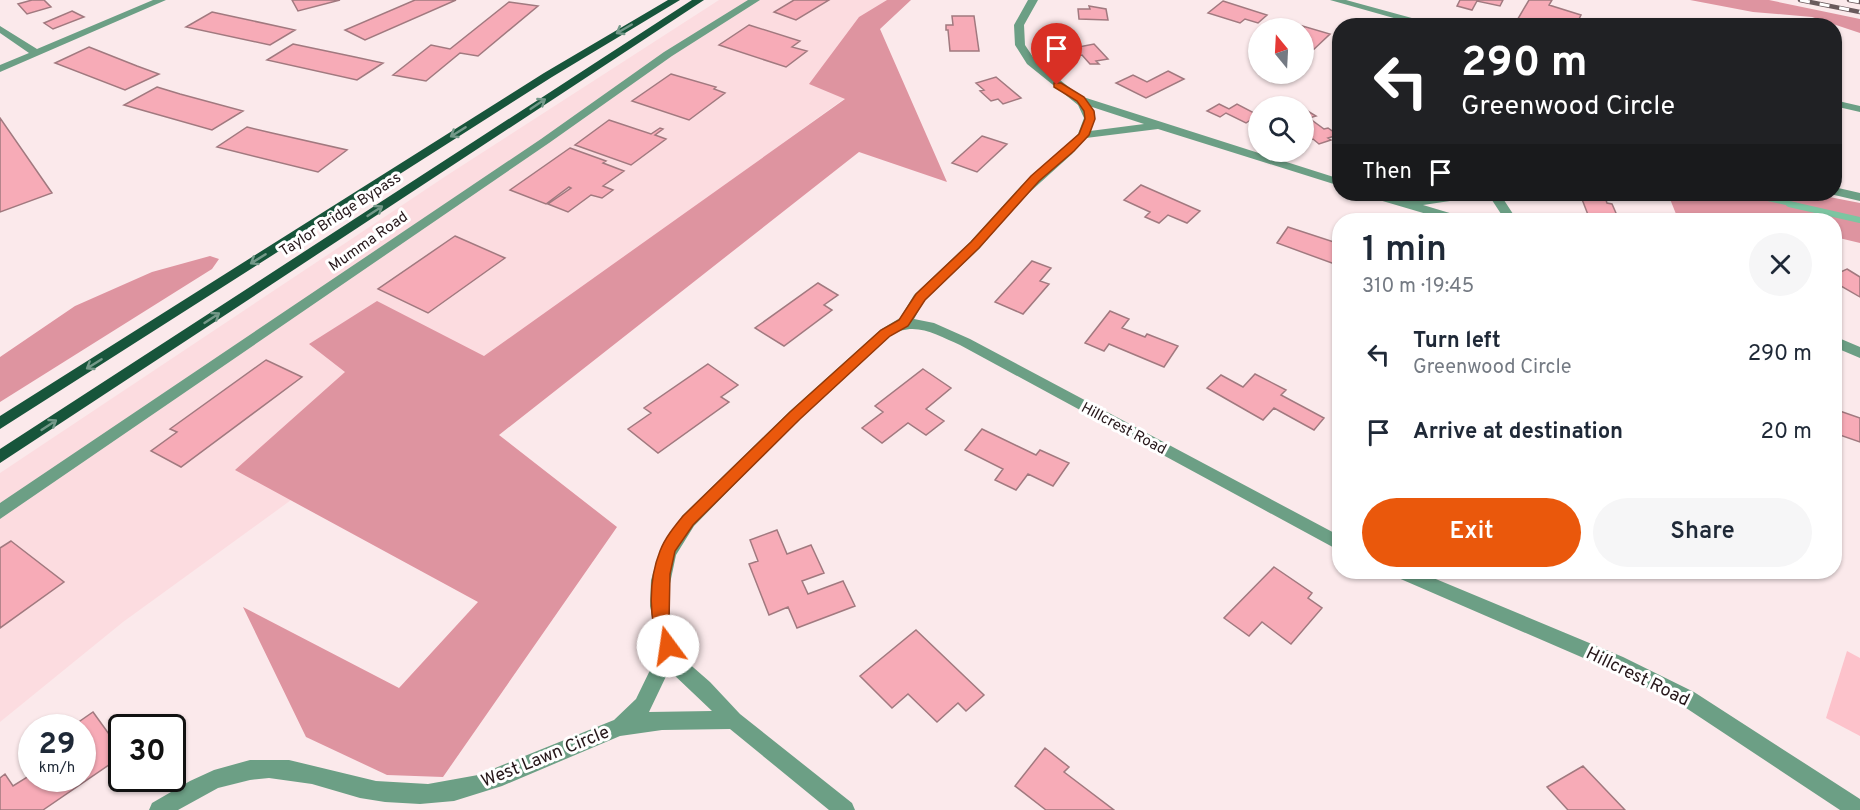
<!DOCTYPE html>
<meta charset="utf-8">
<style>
:root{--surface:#fff;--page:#f6f6f7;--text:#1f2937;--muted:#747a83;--accent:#ea580c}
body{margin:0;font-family:Overpass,sans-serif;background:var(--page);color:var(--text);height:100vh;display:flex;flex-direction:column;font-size:22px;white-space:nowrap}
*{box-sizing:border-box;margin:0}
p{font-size:20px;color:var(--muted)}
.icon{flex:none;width:33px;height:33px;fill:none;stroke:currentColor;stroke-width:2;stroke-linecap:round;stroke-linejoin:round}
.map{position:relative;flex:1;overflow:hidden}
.drawer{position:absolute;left:1332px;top:213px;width:510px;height:366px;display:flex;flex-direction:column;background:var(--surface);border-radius:24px;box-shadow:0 2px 4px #0004}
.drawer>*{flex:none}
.top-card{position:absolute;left:1332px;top:18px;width:510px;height:183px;border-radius:24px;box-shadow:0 2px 4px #0004;background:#202124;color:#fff;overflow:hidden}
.needle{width:39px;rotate:342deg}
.fabs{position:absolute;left:1248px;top:18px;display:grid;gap:12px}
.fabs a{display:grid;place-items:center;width:66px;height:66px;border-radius:50%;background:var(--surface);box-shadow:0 2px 4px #0004;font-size:30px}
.speed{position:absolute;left:18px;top:714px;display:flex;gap:12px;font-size:30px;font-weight:700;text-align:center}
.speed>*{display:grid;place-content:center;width:78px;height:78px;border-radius:50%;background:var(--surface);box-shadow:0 2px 4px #0004;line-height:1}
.speed small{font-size:15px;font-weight:400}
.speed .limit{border:3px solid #111;border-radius:9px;background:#fff;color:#111}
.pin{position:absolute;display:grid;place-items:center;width:51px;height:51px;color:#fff;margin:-62px -26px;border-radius:50% 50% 50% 0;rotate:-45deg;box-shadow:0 0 6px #0007}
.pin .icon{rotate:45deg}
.me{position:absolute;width:66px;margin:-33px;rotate:346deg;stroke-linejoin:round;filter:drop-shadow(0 0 4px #0008)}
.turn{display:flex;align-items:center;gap:21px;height:126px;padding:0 30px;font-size:27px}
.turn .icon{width:78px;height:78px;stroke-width:2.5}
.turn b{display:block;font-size:42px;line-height:51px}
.then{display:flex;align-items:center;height:57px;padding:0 30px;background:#0003;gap:12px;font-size:22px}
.round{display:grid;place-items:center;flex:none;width:63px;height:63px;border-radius:32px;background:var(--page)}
.headline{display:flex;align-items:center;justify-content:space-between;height:102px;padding:0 30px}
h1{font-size:36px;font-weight:600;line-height:45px}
.cta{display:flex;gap:12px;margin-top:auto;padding:12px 30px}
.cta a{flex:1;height:69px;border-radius:36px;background:var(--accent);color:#fff;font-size:24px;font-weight:600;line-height:69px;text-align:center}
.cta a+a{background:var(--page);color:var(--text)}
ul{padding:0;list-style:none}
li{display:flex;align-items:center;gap:18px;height:78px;padding:0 30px}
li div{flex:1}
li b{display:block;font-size:22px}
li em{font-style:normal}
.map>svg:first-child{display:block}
</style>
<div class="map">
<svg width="1860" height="810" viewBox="0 0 1860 810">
<rect width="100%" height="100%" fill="#fbe9eb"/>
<!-- built -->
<path fill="#fcdce0" d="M719,0H904L831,60L845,98L123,622L0,722V473L449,174Z"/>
<!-- green -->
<path fill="#fdc2cb" d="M1847,651L1860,658V736L1826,718Z"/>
<!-- forest -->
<path fill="#de94a0" d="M887,0H911L880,29L947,182L859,152L499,435L617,527L443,777L387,775L306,737L243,607L399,688L478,602L235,470L345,372L309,344L377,301L484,356L845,99L809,84L859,17Z
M1690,0H1769L1860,19V33L1812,17L1753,12Z
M1668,194H1814L1860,203V243L1835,237L1834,220H1687L1676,214Z
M210,256L219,259L212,269L0,402V357L75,306L152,272Z"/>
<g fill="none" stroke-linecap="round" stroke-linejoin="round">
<!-- stream-far1 -->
<path stroke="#7cc5a1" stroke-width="4.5" d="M1746,194L1796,205"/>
<!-- stream -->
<path stroke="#7cc5a1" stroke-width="6" d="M1789,204L1860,220"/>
</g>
<!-- building -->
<path fill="#f7abb7" stroke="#a1797f" stroke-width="1.5" d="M32,0H44L51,7L27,14L18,4Z
M292,0H340L298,11Z
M415,0H456L365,40L345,30Z
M794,0H829L796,20L774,12Z
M1460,0H1503L1500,6L1477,1L1472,10L1457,6Z
M1529,0H1552L1549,5L1581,15L1576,25L1555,19L1551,26H1530L1516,22Z
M1223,1L1267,15L1258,23L1245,19L1240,23L1208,13Z
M509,2L538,6L478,56L460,53L426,81L393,75L431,45L450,49Z
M1089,6L1106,9L1108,20L1079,19L1078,9H1090Z
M72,11L84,17L53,29L44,23Z
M212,12L235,17L295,30L270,45L186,27Z
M952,16H974L979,51H950L948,30H946V25H953Z
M1282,20L1330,34L1310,53L1304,51V28H1273Z
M749,25L800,41L792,47L807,51L786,67L719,45Z
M293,44L355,57L383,63L357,80L267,60Z
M1094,44L1108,59L1096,61L1099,64H1090L1082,55L1065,59L1058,51Z
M89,47L137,66L159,74L125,90L55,63Z
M1168,71L1184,79L1146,98L1116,83L1133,75L1147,82Z
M671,74L716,87L714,89L725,93L689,120L632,101Z
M996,77L1021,98L1003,104L998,99L991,101L980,91L984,90L976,83Z
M157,87L180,94L243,111L212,130L124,105Z
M1219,104L1229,109L1237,104L1258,115L1246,123L1226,113L1220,117L1207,111Z
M1304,110H1306L1316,116L1309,118L1324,129L1328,128L1338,135L1328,138L1331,140L1319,144L1313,139L1304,142Z
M0,118L52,193L0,212Z
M609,120L651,134L660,128L663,129L655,135L666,139L631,165L575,145Z
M247,127L272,133L347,150L318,172L217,147Z
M982,136L1007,144L977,172L952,163Z
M570,148L606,161L603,163L624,171L603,186L613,190L602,198L591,195L568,212L548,204L571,188L569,187L546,204L510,190Z
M1141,185L1200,211L1187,223L1168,215L1159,223L1145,217L1150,212L1124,200Z
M1580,194H1604L1607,203L1612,204L1619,220H1590Z
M1288,227L1340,244V266L1277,243Z
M455,236L505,258L428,313L378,289Z
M1032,261L1051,268L1040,281L1049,284L1023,314L995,302Z
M1847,269L1860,277V297L1834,282V275Z
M818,283L838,295L824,305L832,310L784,346L755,328Z
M1110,311L1129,319L1122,328L1145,337L1147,334L1178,346L1164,367L1109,344L1104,351L1085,343Z
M266,360L302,377L181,467L151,451L177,432L170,429Z
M708,364L738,385L721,397L729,402L658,453L628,429L651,413L644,408Z
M923,369L951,388L926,409L944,421L926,435L908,423L882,443L862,428L883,412L875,406Z
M1255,374L1286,390L1281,395L1324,418L1314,430L1274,408L1263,420L1207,388L1221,375L1243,387Z
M1834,409L1860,418V442L1834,433Z
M982,429L1036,455L1040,450L1069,463L1053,486L1028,474L1016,490L995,480L1003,469L965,450Z
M777,530L787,554L811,545L824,573L802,581L808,594L843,581L855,606L797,628L788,607L769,615L749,564L758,561L750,540Z
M11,541L64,582L0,628V548Z
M1274,567L1312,593L1308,598L1322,608L1291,644L1262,622L1249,636L1224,618Z
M916,630L984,695L966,711L958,703L937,722L908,694L892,708L860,676Z
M93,712L122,752V756L43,810H0V778L5,774L13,786L32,774V778H82V728H70Z
M1045,748L1069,767L1064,772L1114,810H1046L1015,786Z
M1583,766L1625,810H1568L1547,787Z"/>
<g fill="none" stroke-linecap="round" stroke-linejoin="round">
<!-- minor -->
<path fill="#6c9f85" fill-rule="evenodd" d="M153,0H166L0,72V65L29,53L0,33V26L37,49Z
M748,0H760L672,56L549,143L0,519V503L541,139L664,52Z
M1028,0H1038L1024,25L1025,45L1035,60L1080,96L1340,179V186L1158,129L1086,138L1072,154L1021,200L980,248L924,301L914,319L934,323L970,339L1340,536V551L960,345C937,335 914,320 890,336L785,433L694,526L676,555L668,593L671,623L676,644L686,661L710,682L740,714L852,803L855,810H829L730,729L662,730L620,736L502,786L454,801L420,804L385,802L360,798L312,784L269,778L250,780L218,788L178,810H149L152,803L190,781L214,770L250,760H289L376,781L428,784L478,775L614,720L636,699L654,662L658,644L650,606L651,580L659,555L682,516L790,411L880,330L900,318L914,295L970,242L1021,186L1072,141L1078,134L1084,118L1078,105L1027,64L1015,45L1014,25ZM1089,106L1144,124L1090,131L1095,118ZM670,668L672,673L712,711L649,712Z
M1330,0H1346L1441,26H1422Z
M1834,100L1860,106V112L1834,106Z
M1834,187L1860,193V201L1830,194H1834Z
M1367,194C1383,192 1396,201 1409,200C1432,199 1453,192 1476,194L1470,198L1423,205L1463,217L1465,220H1447L1369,197Z
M1488,194H1500L1517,220H1505Z
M1834,336L1860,347V358L1834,347Z
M1393,572H1419L1623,657L1694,692L1860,799V810H1840L1680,704L1609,669L1396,577Z"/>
<!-- major -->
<path fill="#17553b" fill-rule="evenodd" d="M668,0H680L552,77L0,429V416L544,73Z
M692,0H704L0,463V449Z"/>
<defs>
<path id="rail" d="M1800,0L1860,12
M1849,0L1860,2"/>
</defs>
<!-- rail casing -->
<use href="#rail" stroke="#6a5a5d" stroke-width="4.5"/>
<!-- rail -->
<use href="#rail" stroke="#fff" stroke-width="3" stroke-dasharray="10" stroke-linecap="butt"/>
</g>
<!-- one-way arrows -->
<defs><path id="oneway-shaft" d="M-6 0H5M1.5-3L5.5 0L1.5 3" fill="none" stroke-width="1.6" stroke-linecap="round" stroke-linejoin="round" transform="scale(1.5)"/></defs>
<g stroke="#749989">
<use href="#oneway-shaft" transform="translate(624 29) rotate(150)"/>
<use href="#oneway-shaft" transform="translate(538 104) rotate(-34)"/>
<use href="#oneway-shaft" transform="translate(458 132) rotate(148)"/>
<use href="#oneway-shaft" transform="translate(375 211) rotate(-33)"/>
<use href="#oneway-shaft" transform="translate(258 259) rotate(148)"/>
<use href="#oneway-shaft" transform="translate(212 318) rotate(-33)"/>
<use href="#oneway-shaft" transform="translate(94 364) rotate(148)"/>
<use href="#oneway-shaft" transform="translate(49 425) rotate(-33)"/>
</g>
<!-- route -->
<path fill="#ea580c" stroke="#983908" stroke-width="1.5" d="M1054,83H1061L1084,97L1094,111L1095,119L1089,135L1074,151L1039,181L979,248L925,300L908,326L890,336L800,419L693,525L675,551L670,574L669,621L676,646L674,651L668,653L662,651C648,622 648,581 660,551C665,538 674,527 683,516L790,412L881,330L899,320L916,294L971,242L1031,176L1079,134L1085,119L1084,111L1077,101L1054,87Z"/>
<g text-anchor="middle" stroke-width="6" stroke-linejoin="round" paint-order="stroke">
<!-- street labels -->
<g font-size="15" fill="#26171a" stroke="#fff">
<text transform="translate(340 214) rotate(-33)" y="5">Taylor Bridge Bypass</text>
<text transform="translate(368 241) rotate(-35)" y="5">Mumma Road</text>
<text transform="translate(1124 428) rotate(28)" y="5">Hillcrest Road</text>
</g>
<!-- near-street labels -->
<g font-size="18" fill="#26171a" stroke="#fff">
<text transform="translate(1638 676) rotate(26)" y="6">Hillcrest Road</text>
<text transform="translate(545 756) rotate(-22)" y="6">West Lawn Circle</text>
</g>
</g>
</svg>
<div class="fabs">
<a><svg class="needle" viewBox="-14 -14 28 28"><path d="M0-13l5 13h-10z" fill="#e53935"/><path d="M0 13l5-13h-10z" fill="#747a83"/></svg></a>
<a><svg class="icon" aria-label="search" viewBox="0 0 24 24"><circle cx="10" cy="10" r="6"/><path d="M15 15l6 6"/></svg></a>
</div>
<div class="speed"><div>29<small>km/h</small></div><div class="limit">30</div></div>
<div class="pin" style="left:1057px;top:85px;background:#d93025"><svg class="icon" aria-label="arrive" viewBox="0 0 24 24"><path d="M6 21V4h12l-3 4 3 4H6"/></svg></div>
<svg class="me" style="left:668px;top:646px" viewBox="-20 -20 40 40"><circle r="19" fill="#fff"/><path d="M0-13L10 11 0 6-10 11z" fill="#ea580c"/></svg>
<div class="top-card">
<div class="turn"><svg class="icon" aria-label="left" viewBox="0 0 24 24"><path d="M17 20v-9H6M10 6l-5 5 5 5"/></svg><div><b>290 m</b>Greenwood Circle</div></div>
<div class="then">Then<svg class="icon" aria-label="arrive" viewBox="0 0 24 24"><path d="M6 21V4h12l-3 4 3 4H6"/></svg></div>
</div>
<section class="drawer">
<div class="headline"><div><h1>1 min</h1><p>310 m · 19:45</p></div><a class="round"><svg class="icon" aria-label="close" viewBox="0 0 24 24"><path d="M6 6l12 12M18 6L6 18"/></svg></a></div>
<ul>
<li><svg class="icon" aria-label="left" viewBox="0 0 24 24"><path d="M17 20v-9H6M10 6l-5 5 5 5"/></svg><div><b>Turn left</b><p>Greenwood Circle</p></div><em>290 m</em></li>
<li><svg class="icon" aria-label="arrive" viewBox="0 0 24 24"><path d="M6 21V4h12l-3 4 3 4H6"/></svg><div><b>Arrive at destination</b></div><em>20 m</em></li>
</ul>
<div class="cta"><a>Exit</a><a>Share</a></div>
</section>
</div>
